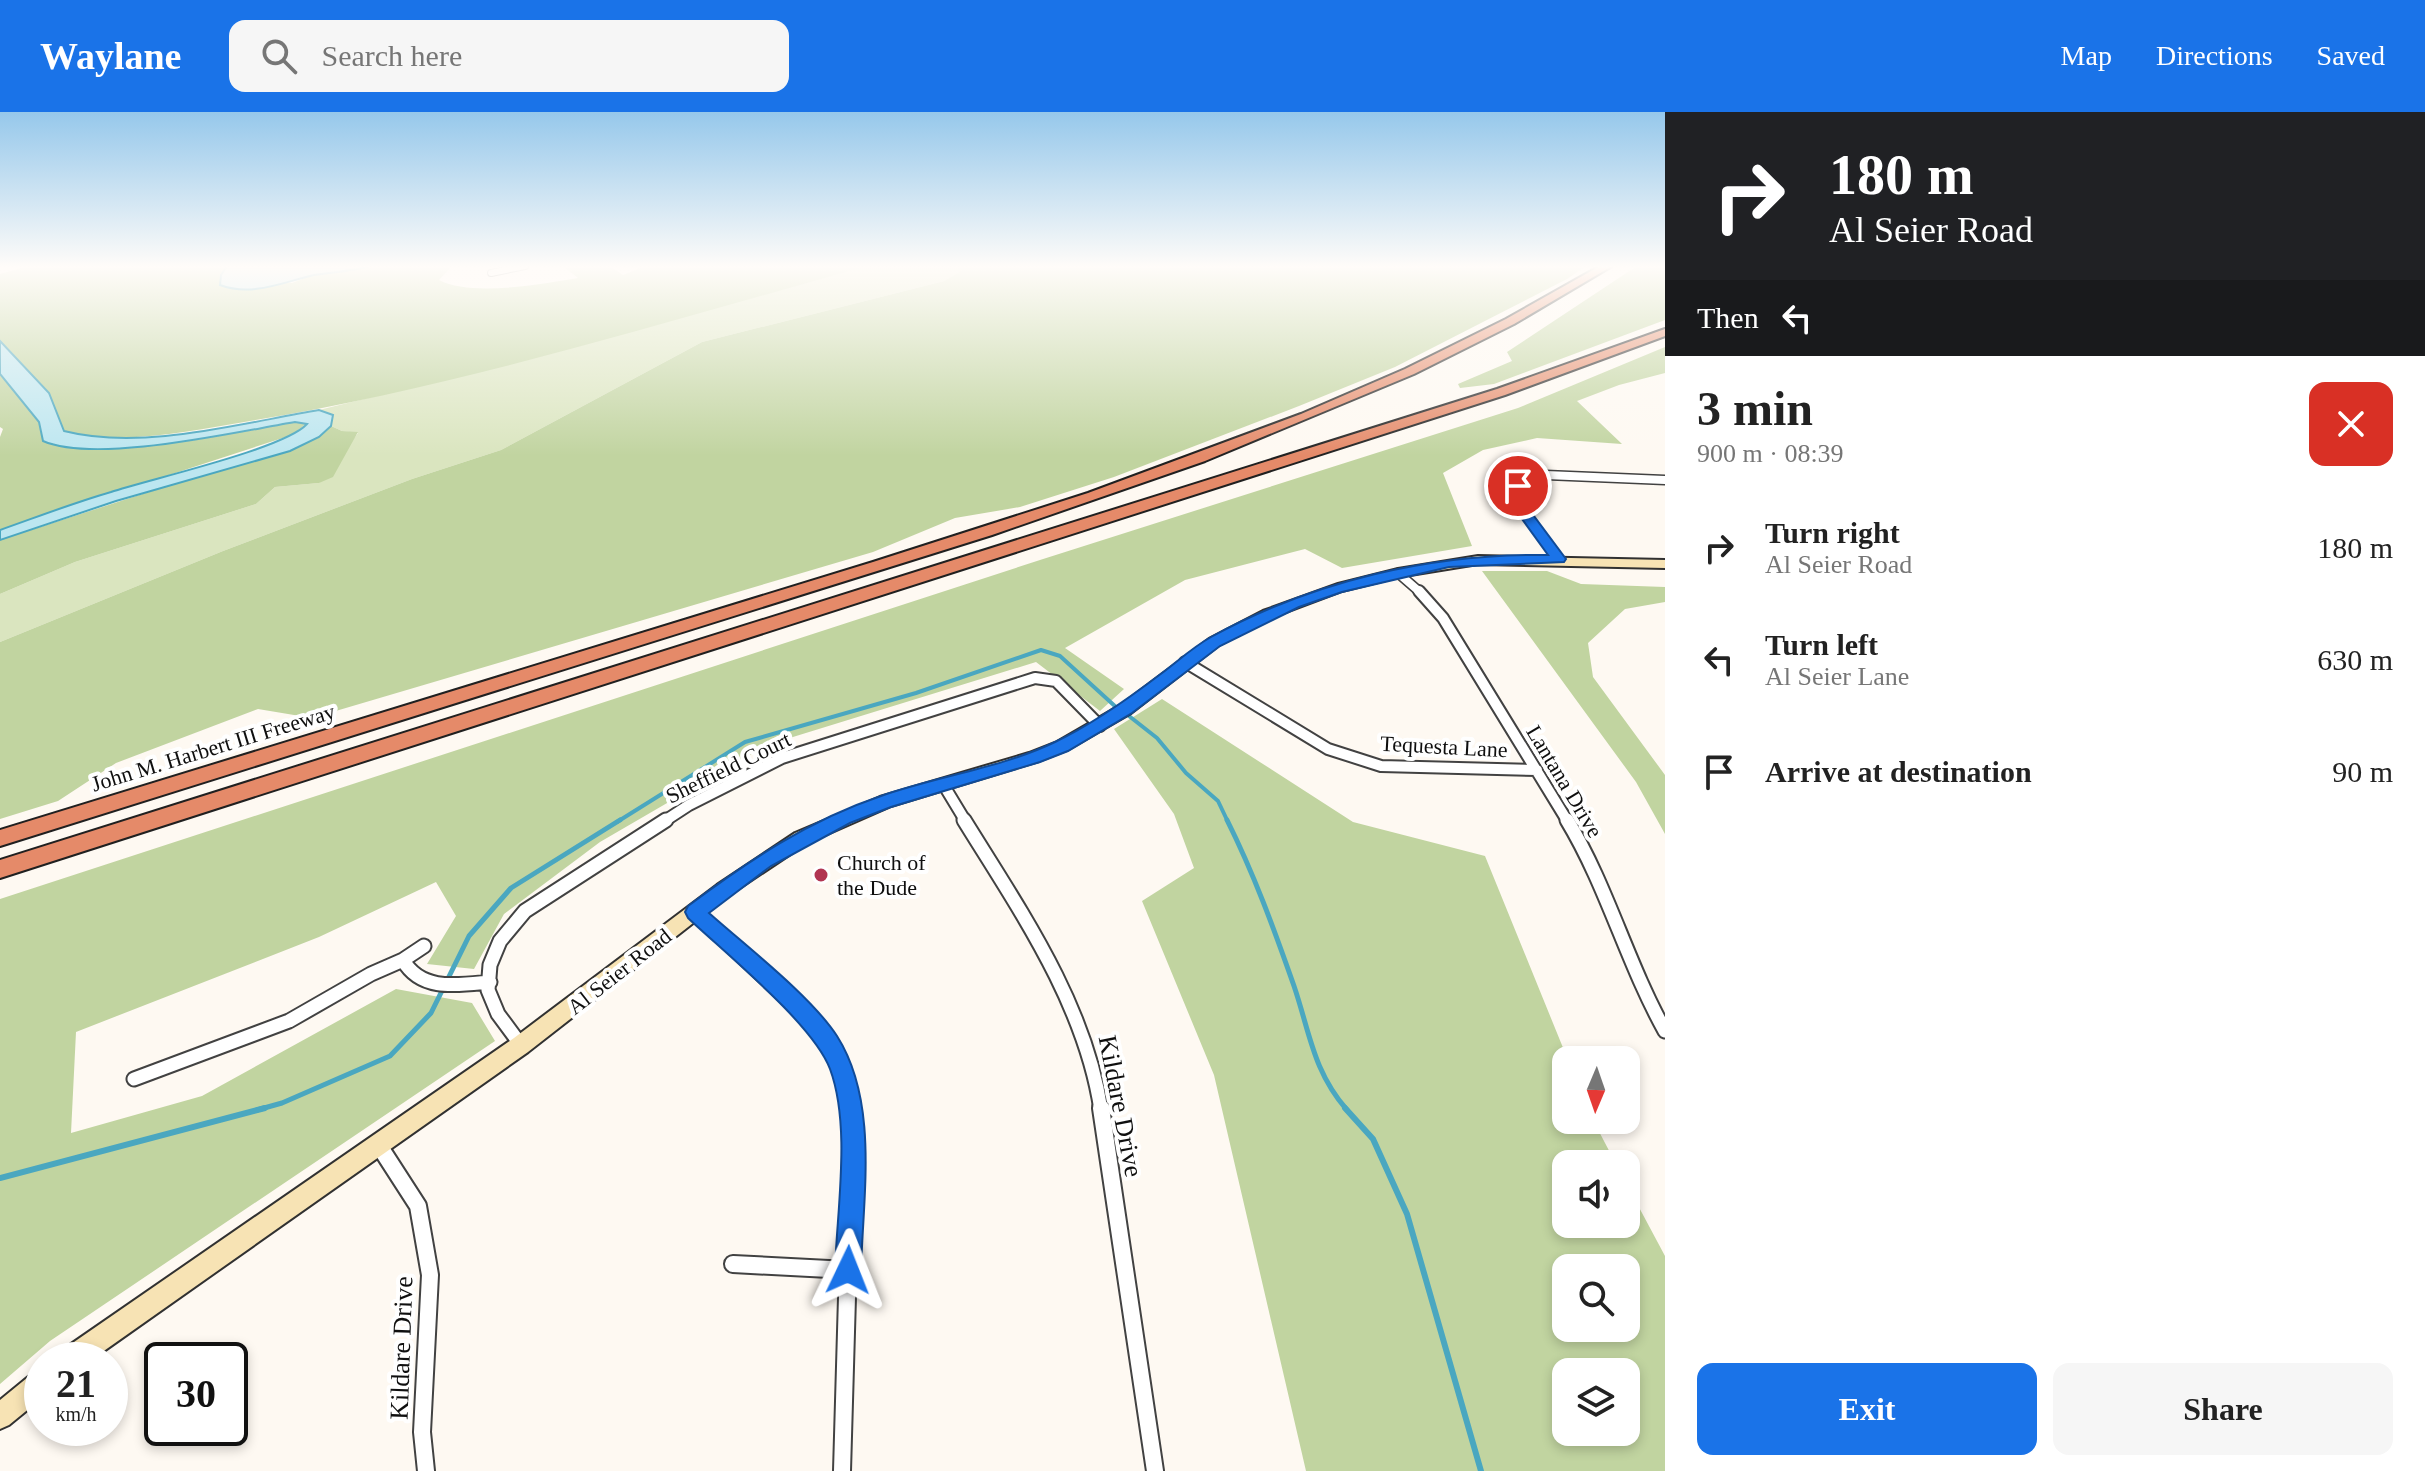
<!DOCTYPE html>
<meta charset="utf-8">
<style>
:root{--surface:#fff;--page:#f6f6f6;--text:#222;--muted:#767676;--accent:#1a73e8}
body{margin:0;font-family:Georgia,serif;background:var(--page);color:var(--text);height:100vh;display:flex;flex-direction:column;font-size:30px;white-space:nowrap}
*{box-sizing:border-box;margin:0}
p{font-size:26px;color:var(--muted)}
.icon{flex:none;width:44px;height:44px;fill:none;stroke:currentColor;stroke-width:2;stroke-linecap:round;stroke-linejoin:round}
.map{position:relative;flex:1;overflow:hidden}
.drawer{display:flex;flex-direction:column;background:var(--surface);width:760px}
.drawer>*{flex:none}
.banner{background:#202124;color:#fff;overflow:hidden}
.needle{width:52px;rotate:182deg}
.controls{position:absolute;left:1552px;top:934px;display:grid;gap:16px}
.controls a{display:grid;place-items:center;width:88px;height:88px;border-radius:16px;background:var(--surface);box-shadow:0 4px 12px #0003;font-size:40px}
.speed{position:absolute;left:24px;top:1230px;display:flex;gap:16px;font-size:40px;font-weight:700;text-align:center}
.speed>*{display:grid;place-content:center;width:104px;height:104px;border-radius:50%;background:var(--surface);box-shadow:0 4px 12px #0003;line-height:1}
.speed small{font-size:20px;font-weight:400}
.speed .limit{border:4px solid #111;border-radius:12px;background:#fff;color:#111}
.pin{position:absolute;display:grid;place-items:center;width:68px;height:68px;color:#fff;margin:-34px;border:4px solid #fff;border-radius:50%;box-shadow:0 2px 8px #0007}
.me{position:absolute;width:88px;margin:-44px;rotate:2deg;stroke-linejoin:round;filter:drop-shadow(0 0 6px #0008)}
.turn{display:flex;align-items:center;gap:28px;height:168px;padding:0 32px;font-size:36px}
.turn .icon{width:104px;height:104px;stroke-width:2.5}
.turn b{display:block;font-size:56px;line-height:68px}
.then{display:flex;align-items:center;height:76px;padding:0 32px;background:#0003;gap:16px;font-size:30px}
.round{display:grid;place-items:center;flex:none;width:84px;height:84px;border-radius:16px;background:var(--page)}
.headline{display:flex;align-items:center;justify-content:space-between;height:136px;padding:0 32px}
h1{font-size:48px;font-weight:800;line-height:60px}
.primary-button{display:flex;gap:16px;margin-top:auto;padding:16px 32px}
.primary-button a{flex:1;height:92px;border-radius:16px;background:var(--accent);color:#fff;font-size:32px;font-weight:800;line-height:92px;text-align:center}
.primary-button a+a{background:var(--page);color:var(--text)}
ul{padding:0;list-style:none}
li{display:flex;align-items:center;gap:24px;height:112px;padding:0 32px}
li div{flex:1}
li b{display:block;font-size:30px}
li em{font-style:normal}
header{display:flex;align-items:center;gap:48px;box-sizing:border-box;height:112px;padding:0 40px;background:var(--accent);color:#fff}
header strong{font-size:38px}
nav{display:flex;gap:44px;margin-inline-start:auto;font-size:28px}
.search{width:560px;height:72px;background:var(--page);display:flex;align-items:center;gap:20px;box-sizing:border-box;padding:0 28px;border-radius:16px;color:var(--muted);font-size:30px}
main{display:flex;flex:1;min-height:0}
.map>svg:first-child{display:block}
</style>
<header>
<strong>Waylane</strong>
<div class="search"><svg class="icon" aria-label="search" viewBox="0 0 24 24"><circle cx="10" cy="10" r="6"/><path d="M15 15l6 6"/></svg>Search here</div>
<nav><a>Map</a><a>Directions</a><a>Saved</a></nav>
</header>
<main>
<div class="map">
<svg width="1665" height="1359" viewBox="0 0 1665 1359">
<rect width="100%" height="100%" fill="#fef9f2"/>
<!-- green -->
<path fill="#dae5bf" d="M868,154H956L961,160L944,169L702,230L501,338L412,367L223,439L0,530V482L75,450L256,392L275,375L319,371L358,321L342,319L331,314L333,303L319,298L527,247Z"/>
<!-- forest -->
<path fill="#c1d4a0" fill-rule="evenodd" d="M29,154H227L221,163L292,171L310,164L371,154H452L439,168C472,185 541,172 578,166L563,154H610L623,163L645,154H868C664,210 459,275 250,309C189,319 125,334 64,319L49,281L0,229V162Z
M956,154H1586L1567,167L1395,255L1299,294L1114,365L1020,395L955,406L873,440L312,606L258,597L116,651L58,689L0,707V530L223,439L412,367L501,338L702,230L944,169L960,160Z
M1637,154H1665V208L1494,272L1460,276L1458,272L1512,249L1507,240Z
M1665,235V261L1619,273L1577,289L1622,332L1537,326L1483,338L1443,361L1472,434L1342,456L1305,437L1185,468L1065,536L1124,577L1100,599L1036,550L767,633L600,730L504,802L474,857L427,852L456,804L436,770L319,825L76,920L71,1021L202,984L396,877L472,891L495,929L50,1229L0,1272V787L1040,448L1518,296Z
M0,262L39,310L43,329C96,352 236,320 295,310L307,311L292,323L0,418V325L3,317L0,315Z
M331,314L342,319L358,320L333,365L319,371L275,375L256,392L75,450L0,482V428L319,325Z
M1482,459H1547L1581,472L1665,475V490L1625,497L1588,531L1593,565L1665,663V722L1636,670Z
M1162,587L1353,710L1485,744L1568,948L1566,1008H1593L1616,1052H1566V1112H1626V1071L1665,1144V1359H1306L1214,963L1142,789L1194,756L1174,702L1114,617ZM1566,1156H1626V1216H1566ZM1566,1260H1626V1320H1566Z"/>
<!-- water -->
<path fill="#bce6f0" stroke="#4aa7c0" stroke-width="2" d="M227,154H371C353,159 333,160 314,163C283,170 252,185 220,173L221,163Z
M0,229L49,281L64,319C143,339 241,311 319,298L333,303L331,314L319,325L290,339L116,389L0,428V418C37,405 73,391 111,380C150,367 284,337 307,312L295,310C235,320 97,352 43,329L39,310L0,262Z"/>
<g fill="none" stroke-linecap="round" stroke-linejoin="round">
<!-- stream-far2 -->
<path stroke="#4aa7c0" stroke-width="4" d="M1129,604L1157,626L1186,661L1218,689L1228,710
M617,710L745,630L916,581L1041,538L1060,544L1117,596"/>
<!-- stream-far1 -->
<path stroke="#4aa7c0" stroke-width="5" d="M1227,708C1254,762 1274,817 1294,874C1310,921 1313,959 1347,998
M257,998L282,991L390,944L431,901L469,824L511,776L620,708"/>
<!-- stream -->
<path stroke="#4aa7c0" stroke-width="6" d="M1345,996L1373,1027L1407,1102L1481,1359
M0,1066L265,996"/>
<defs>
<path id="street-far4" d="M491,161L525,154"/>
<path id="street-far3" d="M1559,447L1518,393L1515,379L1526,368L1546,363L1665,368
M1398,461L1421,481"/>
<path id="street-far2" d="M1419,479L1443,506L1568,710
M1185,550L1328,637L1381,654L1537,658
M943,672L966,710
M663,710L689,693L782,646L1035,566L1056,569L1100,614"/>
<path id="street-far1" d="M964,708C1019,797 1085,891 1101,998
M1567,708C1607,774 1627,851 1665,919
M695,800L813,911C836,941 842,961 849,998
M424,834L403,848C421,880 458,873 490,870
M521,933L498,902L488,878L490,853L500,829L525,799L666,708
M134,967L289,909L371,862L403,848"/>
<path id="street" d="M1101,996L1155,1359
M378,1032L418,1094L430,1163L422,1320L426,1359
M733,1152L848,1158
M842,1359L852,1011L849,996"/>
<path id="secondary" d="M1478,444L1665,448V456L1478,452L1398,465L1342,479L1273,505L1219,533L1131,601L1067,638L1039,649L891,694L807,731L729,783L528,940L91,1248H58L61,1239L514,926L717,773L795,721L880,685L1029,641L1057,630L1121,593L1209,527L1263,499L1338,472L1398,457Z
M42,1258V1286L9,1313L0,1317V1288L33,1261Z"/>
<path id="highway" d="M1600,154H1612L1514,212L1414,262L1205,349L992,423L0,734V718L873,450L1088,381L1301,302L1405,257L1506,207Z
M1665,217V224L1505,283L0,766V748L1497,277Z"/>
</defs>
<!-- street-far4 casing -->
<use href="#street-far4" stroke="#424242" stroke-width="8"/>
<!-- street-far3 casing -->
<use href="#street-far3" stroke="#424242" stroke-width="11"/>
<!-- street-far2 casing -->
<use href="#street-far2" stroke="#424242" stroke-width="14"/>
<!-- street-far1 casing -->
<use href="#street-far1" stroke="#424242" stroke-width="17"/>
<!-- street casing -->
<use href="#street" stroke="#424242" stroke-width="20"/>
<!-- secondary casing -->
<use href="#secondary" stroke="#313131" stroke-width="4"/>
<!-- highway casing -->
<use href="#highway" stroke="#202020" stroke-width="4"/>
<!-- street-far4 -->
<use href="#street-far4" stroke="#fff" stroke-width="6"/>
<!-- street-far3 -->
<use href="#street-far3" stroke="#fff" stroke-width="8"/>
<!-- street-far2 -->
<use href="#street-far2" stroke="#fff" stroke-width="10"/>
<!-- street-far1 -->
<use href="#street-far1" stroke="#fff" stroke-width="13"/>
<!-- street -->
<use href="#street" stroke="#fff" stroke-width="16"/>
<!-- secondary -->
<use href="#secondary" fill="#f7e3b4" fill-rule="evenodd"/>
<!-- highway -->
<use href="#highway" fill="#e58a69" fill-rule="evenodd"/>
</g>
<!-- sky -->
<linearGradient id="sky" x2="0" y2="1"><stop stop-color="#96c8eb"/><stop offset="0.45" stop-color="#fffcf9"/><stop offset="1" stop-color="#fffcf9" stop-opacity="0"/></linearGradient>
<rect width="1665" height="344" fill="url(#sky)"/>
<!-- route -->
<path fill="#1a73e8" stroke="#114b97" stroke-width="2" d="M1518,370L1525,374L1522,385L1525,392L1566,447L1564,450L1449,455L1342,480L1299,495L1220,534L1132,601L1068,639L1040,650L891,695L850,711L771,754L709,801C746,834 811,884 837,924C879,990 863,1083 861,1158L857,1167L848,1171L839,1167L835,1158C837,1097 851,1014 830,957C813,912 725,841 688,806L685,800L688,794C748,749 809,708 881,684C938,664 1001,656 1055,630C1093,612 1128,587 1162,561C1178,549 1193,535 1211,525C1313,469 1432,441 1548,443L1512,393L1509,385L1512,374Z"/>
<!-- markers -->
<circle fill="#b13552" stroke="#fff" stroke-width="3" cx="821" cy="763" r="8"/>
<g text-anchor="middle" stroke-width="8" stroke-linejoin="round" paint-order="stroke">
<!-- street labels -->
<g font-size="22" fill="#0f0f0f" stroke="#fff">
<text transform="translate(1444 634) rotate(3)" y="8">Tequesta Lane</text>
<text transform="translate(213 635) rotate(-17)" y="8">John M. Harbert III Freeway</text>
<text transform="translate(728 655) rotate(-26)" y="8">Sheffield Court</text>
<text transform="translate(1565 669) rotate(59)" y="8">Lantana Drive</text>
<text transform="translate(619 859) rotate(-38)" y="8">Al Seier Road</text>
</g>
<!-- poi labels -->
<g font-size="22" fill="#0f0f0f" stroke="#fff" text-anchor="start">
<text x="837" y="758">Church of<tspan x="837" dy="25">the Dude</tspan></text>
</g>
<!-- near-street labels -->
<g font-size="26" fill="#0f0f0f" stroke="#fff">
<text transform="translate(1121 994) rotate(79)" y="9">Kildare Drive</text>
<text transform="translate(401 1236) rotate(-88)" y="9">Kildare Drive</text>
</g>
</g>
</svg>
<div class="controls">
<a><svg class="needle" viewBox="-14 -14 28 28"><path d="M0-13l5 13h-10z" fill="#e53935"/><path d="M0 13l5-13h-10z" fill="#767676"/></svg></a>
<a><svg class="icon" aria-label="sound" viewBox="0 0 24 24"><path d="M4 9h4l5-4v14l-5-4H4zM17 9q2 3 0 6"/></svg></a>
<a><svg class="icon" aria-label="search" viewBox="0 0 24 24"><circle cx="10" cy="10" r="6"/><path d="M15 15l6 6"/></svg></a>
<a><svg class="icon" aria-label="layers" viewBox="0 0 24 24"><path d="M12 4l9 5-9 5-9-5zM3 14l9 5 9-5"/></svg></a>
</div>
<div class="speed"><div>21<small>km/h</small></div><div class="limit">30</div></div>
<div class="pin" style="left:1518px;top:374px;background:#d93025"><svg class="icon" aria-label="arrive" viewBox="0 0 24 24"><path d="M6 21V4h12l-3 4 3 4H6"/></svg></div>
<svg class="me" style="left:848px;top:1158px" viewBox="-20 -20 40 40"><path d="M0-17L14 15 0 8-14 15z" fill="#1a73e8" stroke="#fff" stroke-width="4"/></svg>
</div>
<section class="drawer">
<div class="banner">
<div class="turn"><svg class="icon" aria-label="right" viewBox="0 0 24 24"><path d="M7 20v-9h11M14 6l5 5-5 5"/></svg><div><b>180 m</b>Al Seier Road</div></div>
<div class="then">Then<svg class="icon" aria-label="left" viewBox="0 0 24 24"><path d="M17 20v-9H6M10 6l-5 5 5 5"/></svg></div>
</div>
<div class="headline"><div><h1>3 min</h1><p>900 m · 08:39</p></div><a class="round" style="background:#d93025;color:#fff"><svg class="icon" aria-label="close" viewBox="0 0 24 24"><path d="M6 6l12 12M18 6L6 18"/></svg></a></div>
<ul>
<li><svg class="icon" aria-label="right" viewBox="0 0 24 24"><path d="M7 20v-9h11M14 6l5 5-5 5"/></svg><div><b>Turn right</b><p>Al Seier Road</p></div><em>180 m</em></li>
<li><svg class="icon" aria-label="left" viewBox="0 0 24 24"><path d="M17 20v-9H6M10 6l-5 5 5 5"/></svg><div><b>Turn left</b><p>Al Seier Lane</p></div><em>630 m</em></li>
<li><svg class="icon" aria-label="arrive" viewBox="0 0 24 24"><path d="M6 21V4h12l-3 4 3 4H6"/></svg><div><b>Arrive at destination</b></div><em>90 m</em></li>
</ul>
<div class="primary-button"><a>Exit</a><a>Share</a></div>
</section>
</main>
